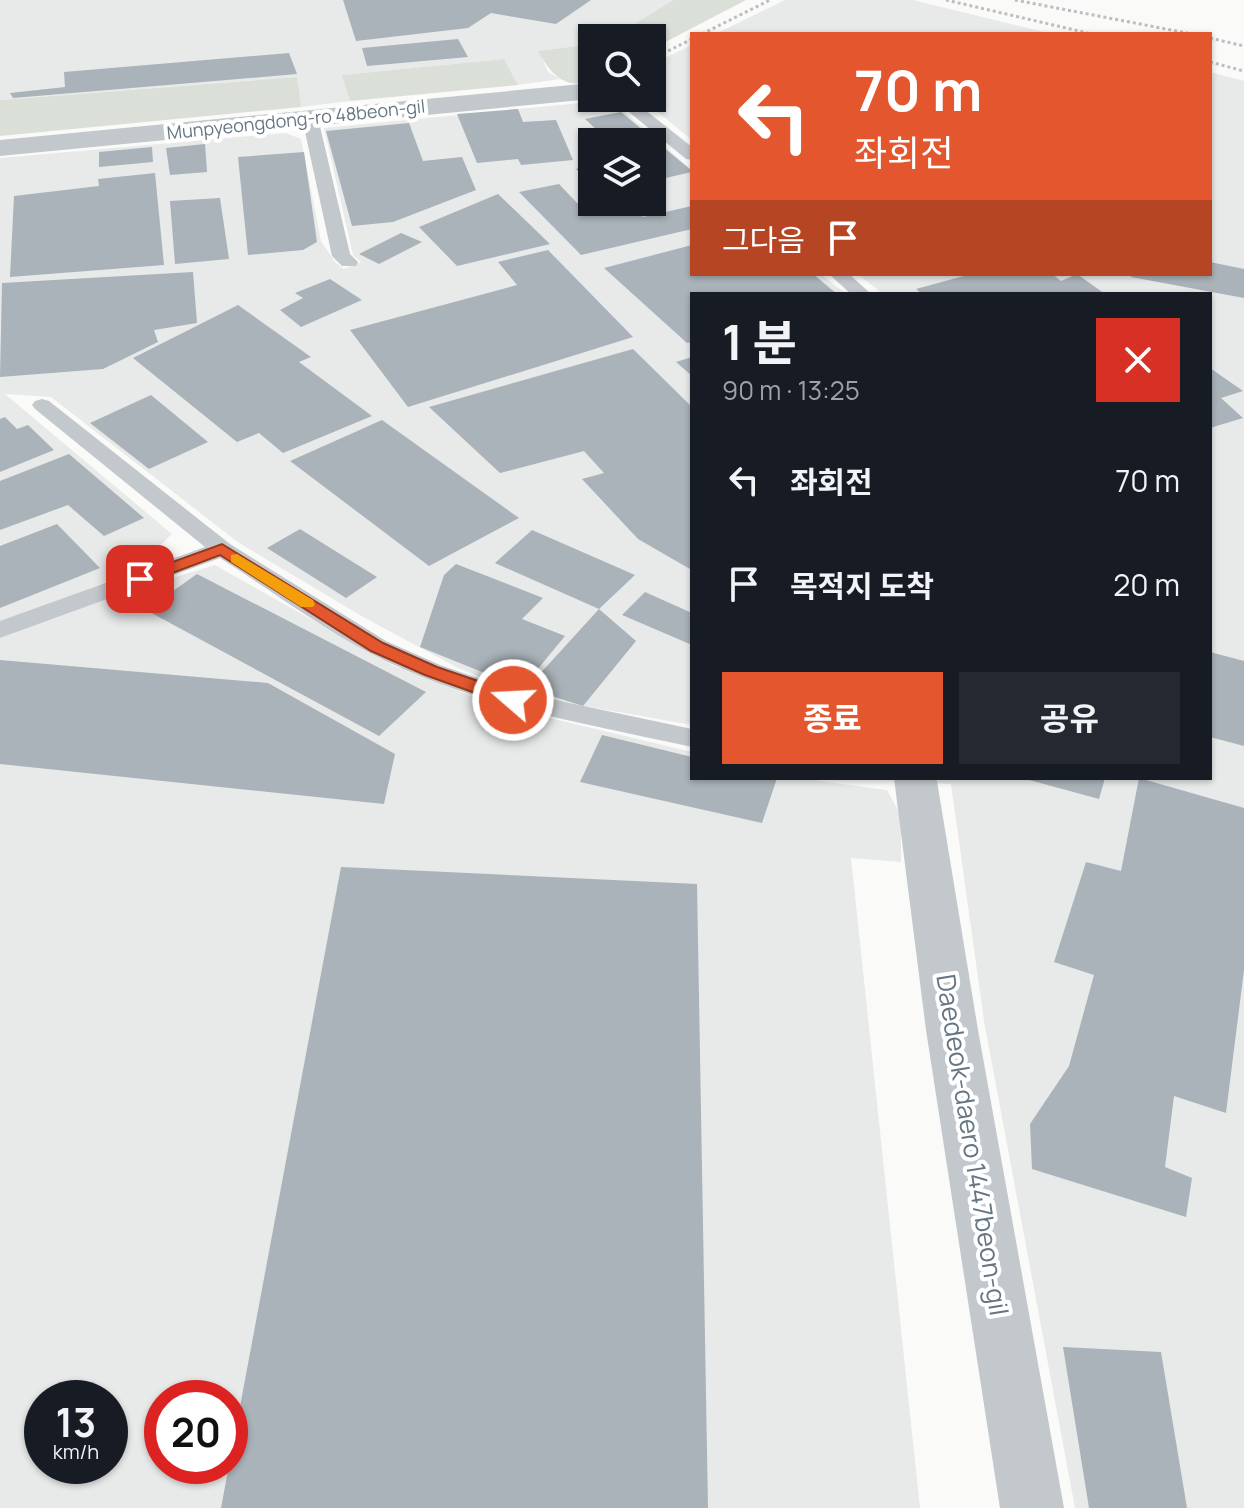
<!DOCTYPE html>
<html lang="ko">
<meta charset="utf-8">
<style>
:root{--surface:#171b24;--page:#242831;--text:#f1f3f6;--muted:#9ea1a6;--accent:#e4572e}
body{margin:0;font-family:Manrope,"Noto Sans KR",sans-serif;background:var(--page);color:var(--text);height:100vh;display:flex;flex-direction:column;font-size:30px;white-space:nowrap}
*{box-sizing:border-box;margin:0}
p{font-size:26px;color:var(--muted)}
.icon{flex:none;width:44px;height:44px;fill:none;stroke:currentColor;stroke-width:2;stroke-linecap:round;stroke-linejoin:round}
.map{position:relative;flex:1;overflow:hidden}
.details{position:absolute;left:690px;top:292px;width:522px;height:488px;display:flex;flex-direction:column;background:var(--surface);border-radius:0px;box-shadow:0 2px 6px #0004}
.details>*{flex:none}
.guide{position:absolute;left:690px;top:32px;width:522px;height:244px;border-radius:0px;box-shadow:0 2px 6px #0004;background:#e4572e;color:#fff;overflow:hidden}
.fabs{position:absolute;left:578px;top:24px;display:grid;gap:16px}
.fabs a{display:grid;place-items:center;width:88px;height:88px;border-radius:0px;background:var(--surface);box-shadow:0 2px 6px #0004;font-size:40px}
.speed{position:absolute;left:24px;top:1380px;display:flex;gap:16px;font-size:40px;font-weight:700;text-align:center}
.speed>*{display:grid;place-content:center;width:104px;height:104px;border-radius:50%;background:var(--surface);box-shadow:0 2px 6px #0004;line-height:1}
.speed small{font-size:20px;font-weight:400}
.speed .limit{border:12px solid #d22;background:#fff;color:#111}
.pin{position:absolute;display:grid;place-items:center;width:68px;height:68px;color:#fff;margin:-34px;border-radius:16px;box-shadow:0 4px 12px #0006}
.me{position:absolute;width:88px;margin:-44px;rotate:289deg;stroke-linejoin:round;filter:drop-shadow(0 0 6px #0008)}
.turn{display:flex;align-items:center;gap:28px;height:168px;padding:0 32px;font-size:36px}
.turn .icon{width:104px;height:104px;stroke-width:2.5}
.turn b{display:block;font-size:56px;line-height:68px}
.then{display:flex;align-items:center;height:76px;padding:0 32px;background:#0003;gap:16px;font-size:30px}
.round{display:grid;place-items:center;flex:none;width:84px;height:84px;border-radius:0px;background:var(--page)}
.summary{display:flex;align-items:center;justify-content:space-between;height:136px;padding:0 32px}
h1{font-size:48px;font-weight:700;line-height:60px}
.cta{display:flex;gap:16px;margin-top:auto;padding:16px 32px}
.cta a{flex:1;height:92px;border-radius:0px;background:var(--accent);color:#fff;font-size:32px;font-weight:700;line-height:92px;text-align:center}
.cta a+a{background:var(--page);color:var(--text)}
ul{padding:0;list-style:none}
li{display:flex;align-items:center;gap:24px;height:104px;padding:0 32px}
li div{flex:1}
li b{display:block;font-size:30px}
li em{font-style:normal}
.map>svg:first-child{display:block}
</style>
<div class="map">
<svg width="1244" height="1508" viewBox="0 0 1244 1508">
<rect width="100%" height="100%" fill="#fafaf8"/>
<!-- built -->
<path fill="#e8e9e9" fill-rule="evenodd" d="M0,0H673L612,38H592V44L539,51L548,72L560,79L518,85L504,59L343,75L350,101L301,107L296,77L0,100Z
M785,0H913L1052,34H715Z
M692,45V140L641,98H652V64Z
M1210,72L1244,81V1508H1075L984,1021L951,784L927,783L929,778H1210V294H883L858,274H1210Z
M591,102L621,109L692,170V274H821L846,294H692V725L528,696L458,668L365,618L239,543L51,397L5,394L172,534L131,573L0,622V158L286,133L301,139L321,241L335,262L344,269L361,262L353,255L324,128ZM592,142H652V202H592Z
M215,565L394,666L495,705L692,752V778H798L887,790L901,816V862L851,858L920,1508H0V638L124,593ZM42,1398H110V1466H42ZM162,1398H230V1466H162Z"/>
<!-- green -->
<path fill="#dadfd7" d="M673,0H746L652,49V38H612Z
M592,44V80C566,92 549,72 538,51Z
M504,59L518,85L350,101L342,75Z
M297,77L301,107L0,136V100Z"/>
<!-- building -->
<path fill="#aab3b9" d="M343,0H591L556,24L491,13L468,28L356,41Z
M458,39L468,57L367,66L362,48Z
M289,53L297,74L13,98L10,93L65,87L64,72Z
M518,109L523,122L556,120L573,160L521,165L518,159L477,163L457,114Z
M621,112L692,171V172L652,181V142H610L585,119Z
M409,123L423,161L462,157L476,190L393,222L352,226L326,131Z
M205,144L207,172L170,175L166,148Z
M152,147L153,162L99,167V152Z
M304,152L317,242L303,250L248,255L238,157Z
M583,160L592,161V173L576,170Z
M155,173L164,265L10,277L14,196L99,186L98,179Z
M559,184L577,203L592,200L626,202L643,217L692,206V229L581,255L519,192Z
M498,194L550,244L457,266L419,227Z
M220,198L229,259L175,264L170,201Z
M401,233L422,242L379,264L359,254Z
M692,245V274H813L837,294H692V342L687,343L604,268Z
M548,250L633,337L408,407L350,330L517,285L498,262Z
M1210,262L1244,269V298L1131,277L1132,274H1210Z
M193,272L197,323L154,330L158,342L103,369L0,377L2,283Z
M971,274H1052L1061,281L1077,274L1105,294H922L916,289Z
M330,279L362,300L301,327L280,310L303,298L295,293Z
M238,305L311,357L299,362L372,416L283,453L259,433L237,442L133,358Z
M633,349L692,407L690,569L638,539L582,479L604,473L584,451L500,473L429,407Z
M692,357V376L676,362Z
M1210,368L1243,391L1221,398L1243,418L1210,428Z
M151,395L208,442L149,469L90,423Z
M5,417L17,429L28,425L54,450L0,472V419Z
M382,420L519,518L429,566L290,461Z
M69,454L144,518L104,536L68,505L0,530V481Z
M57,524L100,568L0,608V546Z
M300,529L377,577L346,598L267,548Z
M532,530L635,575L599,609L495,563Z
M456,564L543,598L522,619L565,636L522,688L420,647L444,575Z
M197,574L426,692L379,736L146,610Z
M645,592L692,613V645L622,615Z
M599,609L636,641L583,706L527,688Z
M1210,652L1244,661V746L1210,737Z
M0,660L268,683L395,754L384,804L0,764Z
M602,735L692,757V778H777L762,823L580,782Z
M1022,778H1105L1099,799Z
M1139,778L1244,808V970L1226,1113L1174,1096L1165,1167L1192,1178L1186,1217L1032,1169L1030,1124L1069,1066L1094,975L1054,962L1086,862L1121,871Z
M341,867L697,884L708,1508H221Z
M1063,1347L1161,1352L1187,1508H1089Z"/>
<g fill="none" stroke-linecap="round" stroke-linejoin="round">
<!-- path -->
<path stroke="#bbbfc2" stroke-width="3" stroke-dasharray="3 3" stroke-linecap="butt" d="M946,0L1092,34
M1015,0L1192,34
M702,34L770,0
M1210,38L1244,46
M652,59L692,39
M1210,62L1244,71"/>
<!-- lane -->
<path fill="#c3c8cc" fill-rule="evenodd" d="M612,98H630L692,147V160L686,159Z
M310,113L318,118L350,254L358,262L356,266H342L332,256L302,118Z
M829,274H849L871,294H851Z
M42,399L49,401L230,544L386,641L440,665L518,692L692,729V747C583,723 470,705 370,653C318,626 269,589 220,558L0,638V621L205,547L35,409L32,405L35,401Z"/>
<!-- street -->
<path fill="#c3c8cc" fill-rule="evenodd" d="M592,83V98H596L592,99L0,156V140Z
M894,778H936L937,781L978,1030L1064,1508H1000L926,1030Z"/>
</g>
<!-- route -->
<path fill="#e4572e" stroke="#94391e" stroke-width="2" d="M222,544L383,643L437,667L519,695L521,700L513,706L506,704L425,675L371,651L220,555L146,583H134L132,579L134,576Z"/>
<!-- slow -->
<path fill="#f59e0b" d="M237,554L313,600L315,604L313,607H301L231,562V555Z"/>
<g text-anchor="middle" stroke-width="8" stroke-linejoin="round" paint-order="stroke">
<!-- far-street labels -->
<g font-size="18" fill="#657683" stroke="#fff">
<text transform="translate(296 120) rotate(-6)" y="6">Munpyeongdong-ro 48beon-gil</text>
</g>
<!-- near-street labels -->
<g font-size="26" fill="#657683" stroke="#fff">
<text transform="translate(972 1145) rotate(81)" y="9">Daedeok-daero 1447beon-gil</text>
</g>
</g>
</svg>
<div class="fabs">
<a><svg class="icon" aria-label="search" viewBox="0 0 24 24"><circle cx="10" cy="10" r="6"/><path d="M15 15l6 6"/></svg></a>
<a><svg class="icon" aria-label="layers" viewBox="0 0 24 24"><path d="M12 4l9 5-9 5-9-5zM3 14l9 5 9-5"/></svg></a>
</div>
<div class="speed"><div>13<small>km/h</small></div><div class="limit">20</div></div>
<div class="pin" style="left:140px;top:579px;background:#d93025"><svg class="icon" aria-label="arrive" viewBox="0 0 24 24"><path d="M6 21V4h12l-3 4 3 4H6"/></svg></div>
<svg class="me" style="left:513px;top:700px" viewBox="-20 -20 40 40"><circle r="17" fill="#e4572e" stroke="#fff" stroke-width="3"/><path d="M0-11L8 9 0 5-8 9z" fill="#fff"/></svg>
<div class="guide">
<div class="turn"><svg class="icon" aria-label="left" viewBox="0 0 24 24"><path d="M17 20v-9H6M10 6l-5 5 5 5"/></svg><div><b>70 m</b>좌회전</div></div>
<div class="then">그다음<svg class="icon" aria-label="arrive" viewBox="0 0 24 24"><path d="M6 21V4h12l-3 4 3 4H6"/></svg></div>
</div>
<section class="details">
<div class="summary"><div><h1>1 분</h1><p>90 m · 13:25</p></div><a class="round" style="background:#d93025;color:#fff"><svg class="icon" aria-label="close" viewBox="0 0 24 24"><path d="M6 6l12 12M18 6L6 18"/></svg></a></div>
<ul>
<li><svg class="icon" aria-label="left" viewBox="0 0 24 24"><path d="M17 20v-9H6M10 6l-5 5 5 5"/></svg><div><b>좌회전</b></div><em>70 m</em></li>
<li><svg class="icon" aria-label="arrive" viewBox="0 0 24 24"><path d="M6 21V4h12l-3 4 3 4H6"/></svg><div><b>목적지 도착</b></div><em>20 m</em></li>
</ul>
<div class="cta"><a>종료</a><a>공유</a></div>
</section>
</div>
